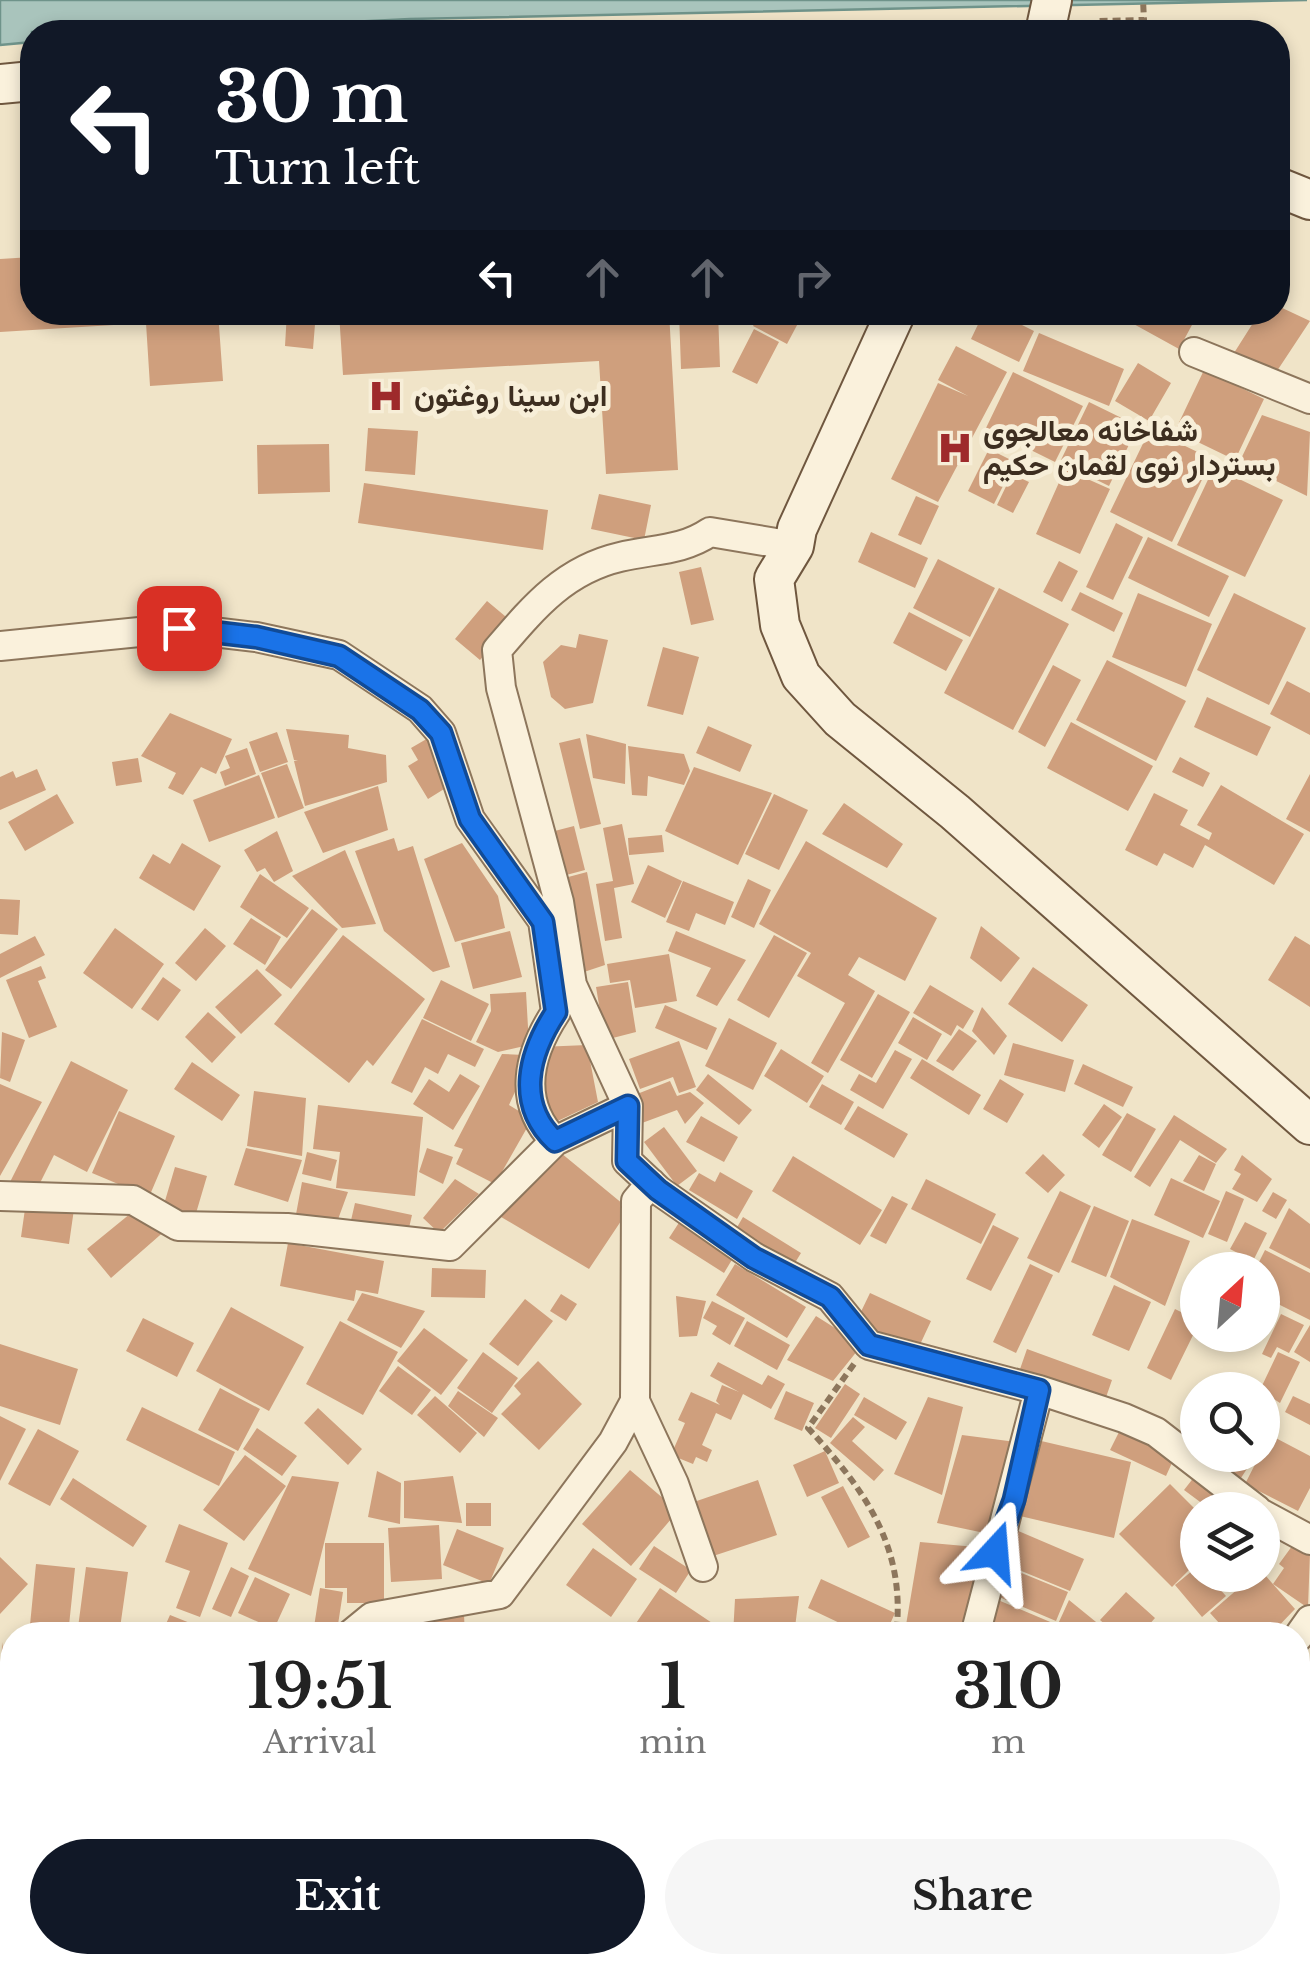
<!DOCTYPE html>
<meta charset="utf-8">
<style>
:root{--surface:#fff;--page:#f6f6f6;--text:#222;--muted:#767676;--accent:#111827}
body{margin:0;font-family:"Libre Baskerville",Vazirmatn,serif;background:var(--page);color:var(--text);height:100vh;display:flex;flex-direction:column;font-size:38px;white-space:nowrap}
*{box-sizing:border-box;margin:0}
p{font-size:32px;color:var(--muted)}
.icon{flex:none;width:55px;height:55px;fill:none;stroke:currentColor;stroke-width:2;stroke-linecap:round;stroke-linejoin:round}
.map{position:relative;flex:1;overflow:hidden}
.drawer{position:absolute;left:0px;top:1622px;width:1310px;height:352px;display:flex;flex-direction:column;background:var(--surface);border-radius:40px 40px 0 0;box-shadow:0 5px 15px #0003}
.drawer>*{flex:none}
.banner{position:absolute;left:20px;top:20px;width:1270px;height:305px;border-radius:40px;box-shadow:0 5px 15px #0003;background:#111827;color:#fff;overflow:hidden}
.needle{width:65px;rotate:26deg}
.controls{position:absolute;left:1180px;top:1252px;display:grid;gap:20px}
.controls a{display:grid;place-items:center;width:100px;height:100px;border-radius:50%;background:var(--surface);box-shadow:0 5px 15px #0003;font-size:50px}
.pin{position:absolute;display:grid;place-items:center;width:85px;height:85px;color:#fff;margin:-42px;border-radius:20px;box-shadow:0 5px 15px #0006}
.me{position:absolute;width:110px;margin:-55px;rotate:19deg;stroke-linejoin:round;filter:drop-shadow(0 0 8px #0008)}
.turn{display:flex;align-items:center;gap:35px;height:210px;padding:0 30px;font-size:45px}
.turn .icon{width:130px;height:130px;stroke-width:2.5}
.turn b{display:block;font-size:70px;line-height:85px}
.lanes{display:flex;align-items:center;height:95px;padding:0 30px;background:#0003;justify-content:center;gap:50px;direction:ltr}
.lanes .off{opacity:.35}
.eta{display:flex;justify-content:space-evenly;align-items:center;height:170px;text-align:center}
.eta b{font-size:60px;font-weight:700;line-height:70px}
.action{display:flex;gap:20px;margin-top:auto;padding:20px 30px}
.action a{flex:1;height:115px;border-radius:60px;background:var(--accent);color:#fff;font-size:40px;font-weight:700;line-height:115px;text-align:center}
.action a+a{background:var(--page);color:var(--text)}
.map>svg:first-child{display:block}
</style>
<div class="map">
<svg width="1310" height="1973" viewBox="0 0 1310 1973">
<rect width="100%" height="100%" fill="#f0e4c8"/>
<!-- water -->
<path fill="#a9c4bc" stroke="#6f938a" stroke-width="2.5" d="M0,0H1307L410,19L145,32H32V42L0,45Z"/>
<!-- building -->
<path fill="#cf9f7d" d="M32,257V312H218L223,381L150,386L146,323L0,332V259Z
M1278,306L1310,321L1277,371L1234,353L1260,312H1278Z
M287,312H316L313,349L285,346Z
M339,312H669L678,470L606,474L599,361L343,375Z
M679,312H718L720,367L681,369Z
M761,312H804L787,344L753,326Z
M984,312H996L1034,331L1019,362L971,339Z
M1135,312H1199L1179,349L1130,322Z
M754,329L779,342L757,384L732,372Z
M1039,333L1124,369L1109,406L1023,371Z
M956,346L1007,372L938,502L891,479L938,383L968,396L938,380Z
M1138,363L1171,383L1149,421L1115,401Z
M1204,370L1264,399L1235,460L1175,431Z
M1013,372L1083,406L1055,462L986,428Z
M1089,402L1138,426L1109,486L1060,462Z
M1262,415L1310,432L1307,496L1239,463Z
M368,428L418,431L415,475L365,471Z
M1150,429L1212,459L1172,542L1110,512Z
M329,444L330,492L258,494L257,445Z
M989,449L1015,462L994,504L968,491Z
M1214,467L1283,500L1245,577L1177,545Z
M1065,469L1110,489L1080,554L1036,534Z
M1012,474L1029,482L1013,513L997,505Z
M364,483L548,510L543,550L358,523Z
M599,494L651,505L644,540L591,529Z
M916,496L939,506L921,545L898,535Z
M1116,523L1143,537L1113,600L1086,587Z
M871,532L928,558L915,588L858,562Z
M1148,537L1229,576L1209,617L1128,578Z
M938,559L995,588L970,637L913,608Z
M1059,561L1078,571L1062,602L1043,592Z
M701,567L714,620L691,625L679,572Z
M999,588L1069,624L1013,730L944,693Z
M1080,592L1123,613L1114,632L1071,610Z
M1138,593L1212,624L1186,687L1112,657Z
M1234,593L1306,628L1269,705L1197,670Z
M487,601L512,622L480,660L455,639Z
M909,612L963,640L946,671L893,643Z
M579,634L608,640L593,703L565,709L551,697L543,662L561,645L576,648Z
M663,647L699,657L683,715L647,706Z
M1107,660L1186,701L1156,761L1076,720Z
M1053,665L1081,680L1045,747L1018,732Z
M1287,681L1310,693V735L1270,714Z
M1207,697L1271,727L1257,756L1194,727Z
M170,713L232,739L216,774L201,767L183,795L168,788L176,773L141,756Z
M1071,722L1153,766L1128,811L1047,768Z
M708,726L752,745L740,772L696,753Z
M286,729L349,735L348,748L386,755L387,782L305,806L294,761L298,760H294Z
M277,732L288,762L260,772L249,742Z
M586,734L626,744L625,784L593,778Z
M430,737L457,781L428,799L408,766L418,760L411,748Z
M580,738L601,824L580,829L559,743Z
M628,746L684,754L690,771L684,785L648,776L647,796L632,795Z
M247,748L256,774L225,786L220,772L230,768L225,756Z
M1180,757L1210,773L1203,787L1172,772Z
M138,758L142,782L116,786L112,762Z
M287,764L304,808L278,818L261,773Z
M694,767L772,793L738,865L665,831Z
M37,769L46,790L0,810V777L13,771L16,778Z
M1310,774V832L1286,819Z
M259,775L275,818L209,842L193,800Z
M1221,785L1304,834L1274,885L1205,845L1193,868L1164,853L1157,866L1125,850L1154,793L1188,810L1180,825L1209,840L1212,833L1197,825Z
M378,786L388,830L323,853L304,812Z
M57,794L74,823L25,851L8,822Z
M774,794L808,810L779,870L745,854Z
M844,803L903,844L887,868L822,834Z
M622,824L634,884L614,888L622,938L605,941L596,884L613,881L603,828Z
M574,826L585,870L555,878L543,834Z
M277,831L293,871L274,882L265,868L257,872L244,850Z
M662,835L664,852L629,855L628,838Z
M394,838L398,851L413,846L450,967L433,972L384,931L355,851Z
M806,841L937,918L905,981L859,957L848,975L875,991L828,1073L811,1063L845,1003L797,976L811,953L759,924Z
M182,843L221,866L194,911L139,878L153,854L170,864Z
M462,843L498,896L505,928L455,942L424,859Z
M345,850L376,924L342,928L292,876Z
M648,865L682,881L665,918L631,902Z
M587,872L605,965L578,974L557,880Z
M260,874L309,908L287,938L240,907Z
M748,879L771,890L754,928L731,917Z
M683,881L734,902L725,925L696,913L689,931L666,922Z
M0,899L20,900L18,935L0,934Z
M312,909L338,929L291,989L265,970Z
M251,918L281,937L265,965L233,944Z
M981,926L1020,958L1001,982L970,958Z
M115,928L164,964L132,1009L83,973Z
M205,928L226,946L196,981L175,963Z
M510,931L522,977L473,989L461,943Z
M676,931L746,960L717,1006L696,996L711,968L668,951Z
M343,935L425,999L373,1066L367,1060L349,1083L274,1024Z
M774,935L807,953L769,1018L737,1000Z
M35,936L45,955L0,978V954Z
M1295,936L1310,945V1007L1268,980Z
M669,954L677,1001L635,1008L630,980L610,983L607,964Z
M41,966L46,978L38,981L57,1027L29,1038L6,980Z
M1033,967L1088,1005L1062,1042L1008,1004Z
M257,969L282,995L241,1034L215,1007Z
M163,977L181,990L158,1021L141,1009Z
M441,980L489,1004L471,1041L423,1018Z
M628,982L636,1032L605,1040L596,987Z
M930,985L974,1011L963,1029L957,1025L951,1036L913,1013Z
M526,992L529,1045L498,1052L476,1042L491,1011L490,994Z
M878,994L910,1012L872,1078L840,1060Z
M665,1005L717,1028L707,1050L655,1028Z
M982,1007L1007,1036L994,1055L972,1031Z
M208,1012L236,1037L212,1063L185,1037Z
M913,1017L942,1034L927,1060L898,1043Z
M729,1018L777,1043L753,1090L705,1066Z
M422,1019L484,1049L475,1067L448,1054L438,1074L425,1067L412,1093L391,1083Z
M959,1029L977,1041L953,1071L936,1061Z
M2,1032L25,1040L10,1082L0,1078Z
M679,1041L696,1087L679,1093L673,1077L640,1089L629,1059Z
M1013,1043L1074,1060L1065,1092L1004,1075Z
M587,1045L598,1102L547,1126L540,1047Z
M781,1049L824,1076L807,1103L764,1076Z
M895,1050L912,1059L883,1109L850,1090L859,1074L876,1083Z
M502,1054L524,1055V1072L509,1105L532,1119L495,1184L456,1164L463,1149L454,1146Z
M922,1059L981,1095L969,1115L910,1078Z
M71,1061L128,1090L87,1172L54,1155L34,1195L10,1182Z
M192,1062L240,1095L222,1121L174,1089Z
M1083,1064L1133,1087L1123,1107L1074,1084Z
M460,1074L480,1086L453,1130L413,1104L429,1079L449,1092Z
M708,1074L752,1110L739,1125L696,1090Z
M1000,1079L1024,1094L1007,1123L983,1109Z
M670,1081L677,1096L690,1092L704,1103L685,1124L677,1110L642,1123L632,1096Z
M0,1084L42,1102L0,1176Z
M822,1084L854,1102L841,1125L809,1107Z
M254,1091L306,1098L302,1156L247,1146Z
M1104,1104L1122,1117L1099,1148L1082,1135Z
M318,1105L423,1117L415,1196L336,1188L340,1152L313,1149Z
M858,1106L908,1134L894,1158L844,1129Z
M119,1111L175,1136L149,1197L92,1173Z
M1127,1113L1156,1129L1131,1172L1102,1155Z
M1174,1115L1227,1149L1216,1163L1180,1140L1150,1187L1134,1177Z
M701,1116L738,1137L724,1162L686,1142Z
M664,1127L697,1171L677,1186L644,1142Z
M246,1148L302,1160L288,1202L234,1185Z
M427,1148L453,1157L443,1184L419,1172Z
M307,1152L337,1160L331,1181L302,1174Z
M561,1153L629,1209L589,1269L496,1214Z
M1043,1154L1065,1175L1048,1193L1025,1173Z
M1199,1155L1216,1164L1204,1191L1183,1181Z
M1242,1155L1272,1179L1257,1202L1232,1189L1241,1174L1234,1170Z
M793,1156L882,1210L860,1245L772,1191Z
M175,1167L207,1176L194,1220L162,1211Z
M720,1172L753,1191L737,1219L689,1190L699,1173L715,1182Z
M1171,1178L1220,1201L1203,1238L1154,1215Z
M455,1179L479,1194L439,1233L423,1218Z
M926,1179L996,1214L981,1244L911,1209Z
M302,1182L348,1192L333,1233L294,1225Z
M1060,1191L1091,1206L1059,1273L1027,1258Z
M1226,1191L1244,1199L1227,1242L1208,1234Z
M1273,1192L1287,1200L1276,1219L1262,1211Z
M892,1196L908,1204L886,1244L870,1236Z
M26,1202L74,1209L69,1244L21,1237Z
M355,1203L412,1215L406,1241L349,1229Z
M1094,1206L1129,1221L1106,1277L1071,1262Z
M1289,1208L1310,1224V1269L1269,1248Z
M136,1209L167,1229L111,1278L87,1249Z
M743,1217L801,1253L790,1271L732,1236Z
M682,1218L736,1253L724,1273L669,1238Z
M1132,1219L1190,1241L1165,1306L1110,1277Z
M1245,1222L1267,1233L1253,1261L1230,1249Z
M993,1225L1019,1238L991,1291L966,1279Z
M288,1243L384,1261L378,1294L356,1290L354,1301L280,1286Z
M1265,1250L1310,1273V1320L1276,1303L1270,1316L1262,1312V1270H1255Z
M735,1264L806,1307L787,1338L716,1295Z
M1030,1264L1053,1275L1016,1353L993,1342Z
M432,1268L486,1270L485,1298L431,1297Z
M1114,1285L1151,1302L1129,1351L1092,1335Z
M362,1293L425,1311L401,1348L347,1320Z
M870,1293L931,1321L917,1351L856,1322Z
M561,1294L577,1304L566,1321L550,1311Z
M676,1296L706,1301L697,1336L679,1337Z
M525,1299L553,1321L518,1366L489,1344Z
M712,1301L745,1318L730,1345L712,1334L717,1326L703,1318Z
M231,1307L304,1347L269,1411L196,1371Z
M1175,1309L1193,1318L1198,1310V1325L1171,1380L1147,1368Z
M1281,1314L1304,1325L1289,1353L1277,1347L1271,1358L1262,1354Z
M816,1316L862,1345L833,1381L787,1360Z
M143,1318L194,1343L177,1377L126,1351Z
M340,1321L398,1352L363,1415L306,1384Z
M747,1321L790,1345L777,1370L734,1346Z
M1310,1325V1362L1294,1352Z
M424,1328L468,1360L441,1395L397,1361Z
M0,1344L78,1369L60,1425L0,1406Z
M1027,1349L1112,1380L1104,1403L1019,1372Z
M483,1352L518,1378L492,1413L457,1388Z
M1278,1352L1300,1362L1280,1403L1260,1390Z
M538,1361L582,1404L539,1450L501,1414L521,1394L514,1386Z
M718,1362L762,1385L768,1375L785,1384L771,1409L743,1394L731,1420L716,1413L702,1445L712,1450L707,1462L696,1457L693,1464L671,1455L685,1423L678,1420L691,1392L720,1405L716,1401L722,1385L739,1392L710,1376Z
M398,1366L431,1390L412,1415L379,1391Z
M845,1384L860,1394L831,1438L815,1428Z
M220,1388L260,1409L238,1451L198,1430Z
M458,1391L498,1418L484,1437L448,1406Z
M786,1391L814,1403L802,1431L774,1419Z
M435,1396L477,1433L460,1453L417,1415Z
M1293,1396L1310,1404V1425L1285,1412Z
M864,1397L907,1422L896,1440L854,1415Z
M928,1397L963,1407L942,1495L894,1474Z
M142,1407L235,1452L219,1486L126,1440Z
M318,1408L362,1449L348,1465L304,1423Z
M0,1416L26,1429L0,1481Z
M853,1417L865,1427L852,1441L884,1470L874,1481L830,1443Z
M257,1428L297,1456L282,1476L243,1449Z
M1121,1428L1176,1454L1166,1476L1110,1450Z
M38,1429L79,1451L50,1506L8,1484Z
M962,1435L1016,1442L994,1535L937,1523Z
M1270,1435L1310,1456V1488L1298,1511L1245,1484Z
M1037,1440L1131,1462L1114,1538L1020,1516Z
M825,1451L839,1483L807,1497L793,1465Z
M245,1455L286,1486L244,1541L203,1510Z
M1200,1455H1250L1254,1458L1239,1481Z
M630,1470L678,1511L631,1566L582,1524Z
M377,1471L401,1483L400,1524L368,1517Z
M1198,1472L1235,1501L1228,1510H1211L1184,1490Z
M292,1476L339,1482L311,1596L248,1569Z
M453,1476L462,1523L404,1518V1481Z
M73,1478L147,1526L133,1547L60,1499Z
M758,1480L777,1535L707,1558L688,1504Z
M1170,1484L1198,1512V1561L1172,1587L1119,1534Z
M843,1486L870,1537L848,1548L821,1497Z
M466,1503H491V1526H466Z
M179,1524L228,1543L200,1617L176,1608L190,1571L165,1562Z
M439,1525L442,1579L391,1582L388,1528Z
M1009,1527L1084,1559L1070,1591L995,1560Z
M457,1529L504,1548L489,1584L443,1565Z
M920,1542L987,1548L971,1630L906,1625Z
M1295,1542L1310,1553L1308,1608L1273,1584L1284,1568L1279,1564Z
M325,1543H384V1603H347V1588H325Z
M654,1546L691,1570L676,1593L639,1569Z
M593,1548L637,1579L611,1617L566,1585Z
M0,1557L28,1584L0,1614Z
M36,1564L75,1568L68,1635H29Z
M1002,1565L1068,1592L1056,1621L990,1593Z
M1198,1566V1575H1207L1226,1596L1202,1617L1175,1585Z
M86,1567L128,1572L119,1635H77Z
M231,1567L249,1576L231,1617L212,1609Z
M1254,1575H1265L1295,1609L1270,1635H1230L1210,1613Z
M255,1577L290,1594L274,1629L238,1613Z
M821,1579L895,1613L885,1635H865L808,1608Z
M320,1588L343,1592L337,1631L314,1627Z
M660,1588L724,1631L721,1635H628Z
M1126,1592L1155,1618L1140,1635H1117L1100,1620Z
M799,1596L794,1635H733L735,1599Z
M991,1597L1055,1624L1050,1635H992L978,1629Z
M1069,1600L1112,1635H1053Z
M170,1615L190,1623L185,1635H161Z
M464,1615L465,1635H414L413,1618Z
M580,1623L583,1635H539V1634Z
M2,1642L12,1707V1740L0,1742Z
M1298,1659L1310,1665L1307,1693L1298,1688Z
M1298,1743L1310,1748V1787L1298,1782Z
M0,1774L12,1777L8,1830L0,1828Z
M1310,1899V1940L1298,1934Z
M0,1932L12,1940V1962H48L65,1973H0Z
M1298,1950L1310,1956V1973H1264L1269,1962H1298Z
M116,1962H164L162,1973H113Z
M475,1962H550V1973H476Z
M562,1962H612V1973H562Z
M712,1962H735L738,1973H703L701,1965Z
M756,1962H806L828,1973H753Z
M832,1962H883L876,1973H848Z
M887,1962H917L933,1973H884Z
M1017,1962L1108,1966L1109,1962H1158L1152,1973L1134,1969L1133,1973H1013Z
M1190,1962H1262L1257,1973H1203Z"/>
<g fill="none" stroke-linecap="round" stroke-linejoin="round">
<defs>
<path id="street" d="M1194,352L1310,399
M794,546L710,532C682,551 653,549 620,557C564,570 533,608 497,650L501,688L559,902L572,985L628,1106L627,1161L658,1190L754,1257L830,1297L869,1345L1039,1390L1124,1418L1156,1432L1257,1510
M0,646L179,628L256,637L339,655L420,709L441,733L470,819L543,921L556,1012C529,1053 516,1102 555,1141L628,1106
M0,1196L133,1200L178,1226L287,1228L450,1246L555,1141
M635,1401L674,1484L703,1567
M1262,1514L1310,1540
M350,1635L372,1617L500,1594L613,1442L635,1401L636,1201L651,1183
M975,1635L1039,1390
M1298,1637L1310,1620"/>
<path id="secondary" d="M1045,32L1052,0
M0,84L32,81
M1278,187L1310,200
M896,312L797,529L794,546L774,579L780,625L801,676L840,719L955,812L1310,1125"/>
</defs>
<!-- street casing -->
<use href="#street" stroke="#8d765c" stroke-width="32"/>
<!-- secondary casing -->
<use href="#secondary" stroke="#6f573f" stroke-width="42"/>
<!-- path -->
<path stroke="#8d765c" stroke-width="6" stroke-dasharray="8 5" stroke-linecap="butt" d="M1095,32L1098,21L1144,20L1143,0
M854,1364L808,1428C864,1489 907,1547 896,1635
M818,1962L838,1973"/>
<!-- street -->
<use href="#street" stroke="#faf1dc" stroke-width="28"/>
<!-- secondary -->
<use href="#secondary" stroke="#faf1dc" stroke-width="38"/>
</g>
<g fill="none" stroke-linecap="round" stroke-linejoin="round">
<defs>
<path id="route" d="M179,628L256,637L339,656L420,710L441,733L470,819L543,922L556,1012C529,1053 515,1103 555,1141L628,1106L627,1161L658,1190L754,1258L830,1297L869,1345L1039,1390L1014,1500L995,1552"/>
</defs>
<!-- route casing -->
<use href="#route" stroke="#114b97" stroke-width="25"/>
<!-- route -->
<use href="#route" stroke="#1a73e8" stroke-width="18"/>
</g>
<!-- icons -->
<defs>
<symbol id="hospital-bare" viewBox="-9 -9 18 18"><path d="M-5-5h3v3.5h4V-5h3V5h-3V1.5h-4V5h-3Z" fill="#9e2a2b" stroke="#f7eed8" stroke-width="2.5" paint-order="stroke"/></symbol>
</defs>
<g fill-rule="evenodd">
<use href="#hospital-bare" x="361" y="371" width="50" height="50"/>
<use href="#hospital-bare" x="930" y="423" width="50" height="50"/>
</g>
<g text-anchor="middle" stroke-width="10" stroke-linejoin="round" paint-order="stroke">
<!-- poi labels -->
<g font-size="30" font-weight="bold" fill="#3d2e20" stroke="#f7eed8" text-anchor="start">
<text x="414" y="406">ابن سینا روغتون</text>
<text x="983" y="441">شفاخانه معالجوی<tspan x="983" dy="34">بستردار نوی لقمان حکیم</tspan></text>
</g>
</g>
</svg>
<div class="controls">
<a><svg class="needle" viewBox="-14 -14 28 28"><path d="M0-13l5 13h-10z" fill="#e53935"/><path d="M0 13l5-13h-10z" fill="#767676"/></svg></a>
<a><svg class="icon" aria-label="search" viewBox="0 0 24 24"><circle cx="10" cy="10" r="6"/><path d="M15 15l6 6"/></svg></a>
<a><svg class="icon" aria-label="layers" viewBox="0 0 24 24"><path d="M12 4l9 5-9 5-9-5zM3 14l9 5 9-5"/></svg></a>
</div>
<div class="pin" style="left:179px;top:628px;background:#d93025"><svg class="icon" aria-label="arrive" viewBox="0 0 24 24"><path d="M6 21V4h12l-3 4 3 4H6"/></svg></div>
<svg class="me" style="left:995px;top:1552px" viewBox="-20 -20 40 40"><path d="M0-17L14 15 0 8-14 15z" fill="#1a73e8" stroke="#fff" stroke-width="4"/></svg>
<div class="banner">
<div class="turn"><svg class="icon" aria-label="left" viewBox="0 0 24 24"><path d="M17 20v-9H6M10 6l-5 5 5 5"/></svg><div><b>30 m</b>Turn left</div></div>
<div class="lanes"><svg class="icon" aria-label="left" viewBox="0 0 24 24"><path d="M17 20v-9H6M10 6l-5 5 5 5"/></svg><svg class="icon off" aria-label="ahead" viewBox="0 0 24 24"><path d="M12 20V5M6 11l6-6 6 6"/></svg><svg class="icon off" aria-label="ahead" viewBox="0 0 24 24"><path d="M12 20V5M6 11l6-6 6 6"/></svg><svg class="icon off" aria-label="right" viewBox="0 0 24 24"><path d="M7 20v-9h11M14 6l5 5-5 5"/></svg></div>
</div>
<section class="drawer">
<div class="eta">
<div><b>19:51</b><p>Arrival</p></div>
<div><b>1</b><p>min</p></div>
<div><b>310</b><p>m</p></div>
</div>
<div class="action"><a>Exit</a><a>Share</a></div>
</section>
</div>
